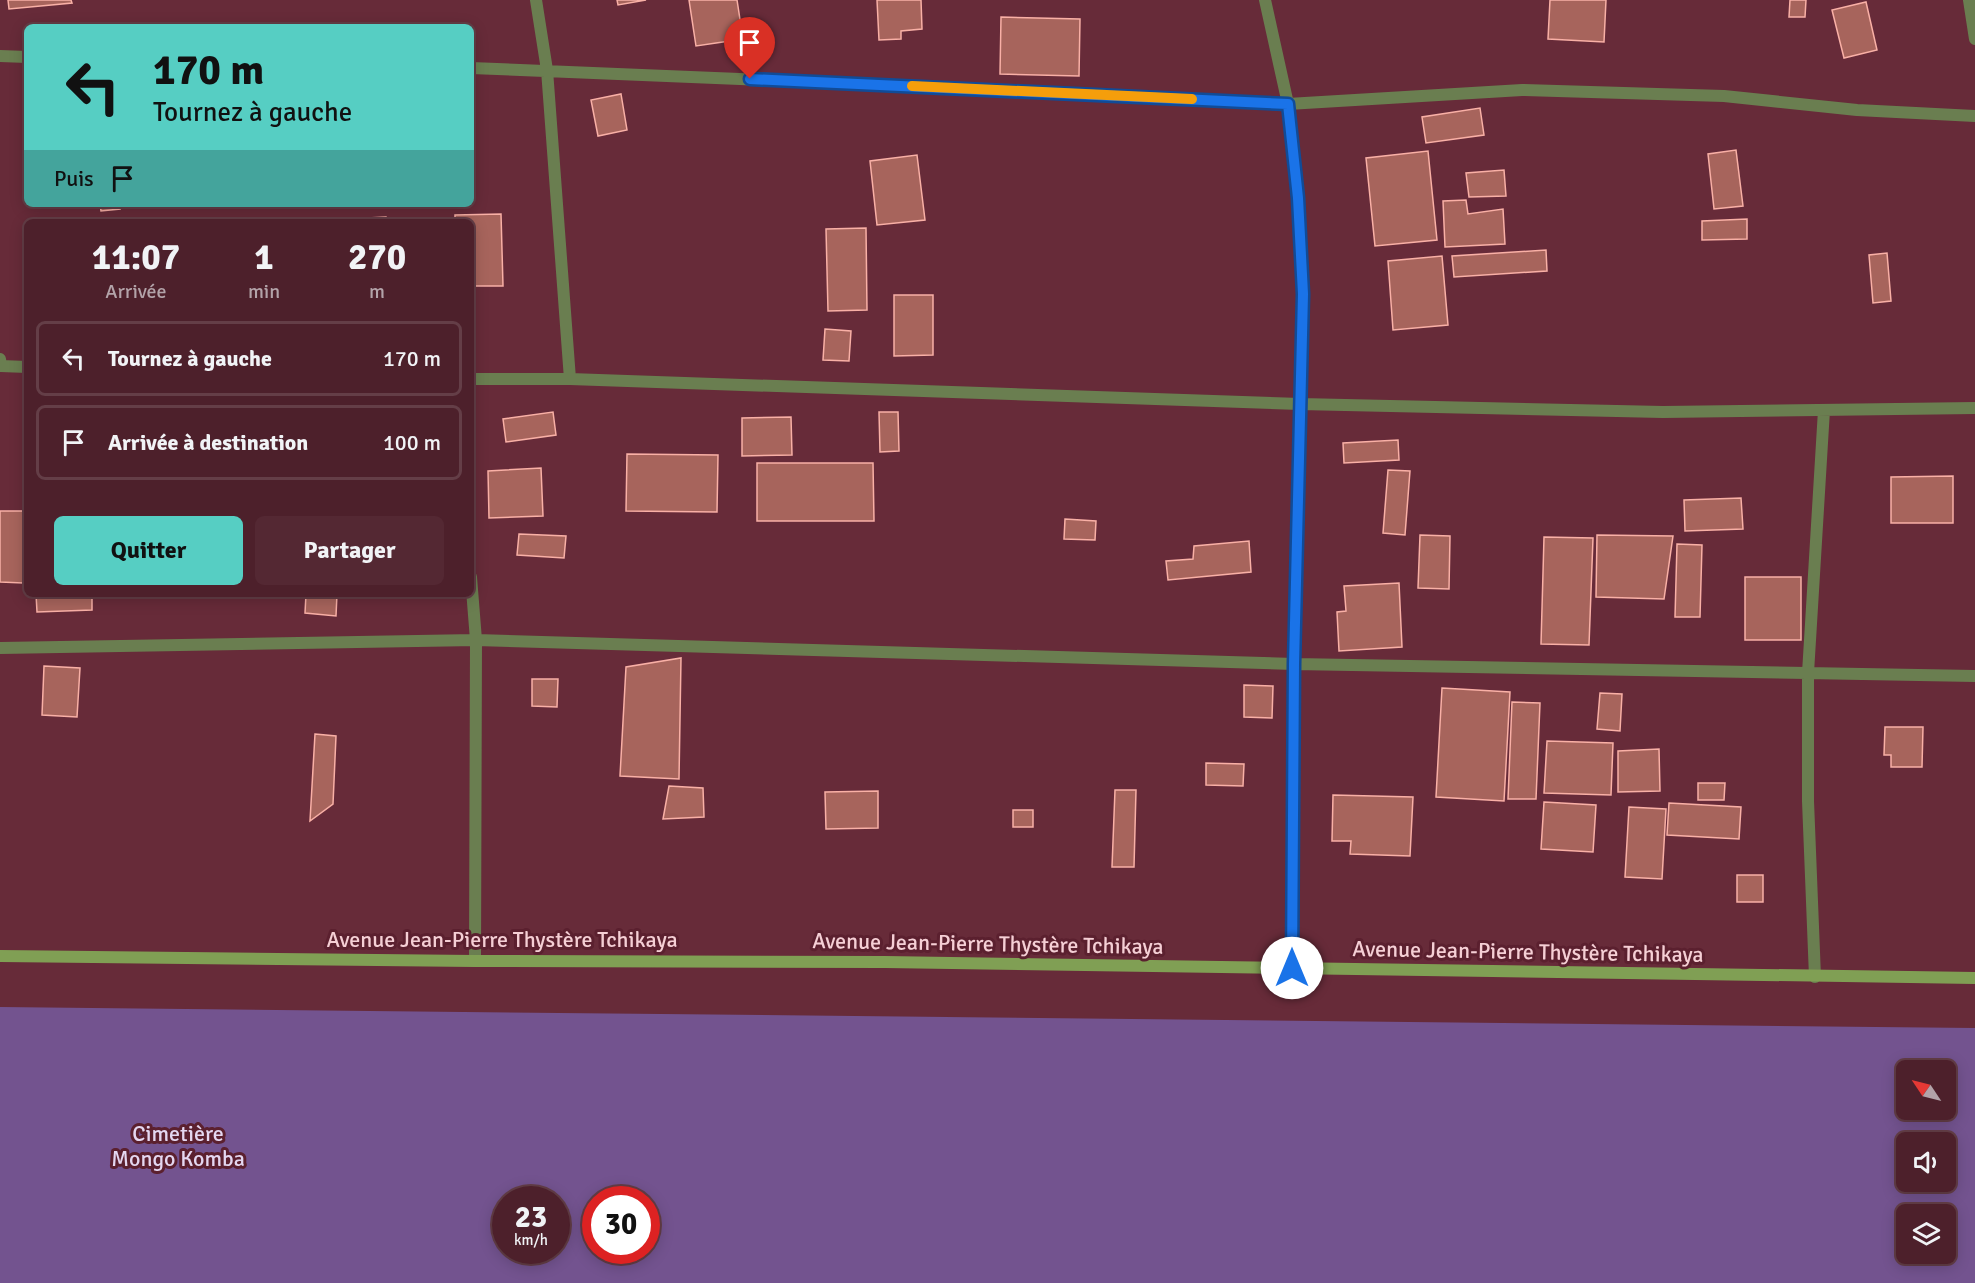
<!DOCTYPE html>
<html lang="fr">
<meta charset="utf-8">
<style>
:root{--surface:#4d202b;--page:#542833;--text:#f1f3f6;--muted:#b3a3a9;--line:#643e47;--accent:#56cec3}
body{margin:0;font-family:Signika,sans-serif;background:var(--page);color:var(--text);height:100vh;display:flex;flex-direction:column;font-size:22px;white-space:nowrap}
*{box-sizing:border-box;margin:0}
p{font-size:20px;color:var(--muted)}
.icon{flex:none;width:33px;height:33px;fill:none;stroke:currentColor;stroke-width:2;stroke-linecap:round;stroke-linejoin:round}
.map{position:relative;flex:1;overflow:hidden}
.side{position:absolute;left:24px;top:219px;width:450px;height:378px;display:flex;flex-direction:column;background:var(--surface);border-radius:9px;box-shadow:0 3px 15px #0003,0 0 0 2px var(--line)}
.side>*{flex:none}
.top-card{position:absolute;left:24px;top:24px;width:450px;height:183px;border-radius:9px;box-shadow:0 3px 15px #0003,0 0 0 2px var(--line);background:#56cec3;color:#111;overflow:hidden}
.needle{width:39px;rotate:305deg}
.buttons{position:absolute;left:1896px;top:1060px;display:grid;gap:12px}
.buttons a{display:grid;place-items:center;width:60px;height:60px;border-radius:9px;background:var(--surface);box-shadow:0 3px 15px #0003,0 0 0 2px var(--line);font-size:30px}
.speed{position:absolute;left:492px;top:1186px;display:flex;gap:12px;font-size:30px;font-weight:700;text-align:center}
.speed>*{display:grid;place-content:center;width:78px;height:78px;border-radius:50%;background:var(--surface);box-shadow:0 3px 15px #0003,0 0 0 2px var(--line);line-height:1}
.speed small{font-size:15px;font-weight:400}
.speed .limit{border:9px solid #d22;background:#fff;color:#111}
.pin{position:absolute;display:grid;place-items:center;width:51px;height:51px;color:#fff;margin:-62px -26px;border-radius:50% 50% 50% 0;rotate:-45deg;box-shadow:0 0 6px #0007}
.pin .icon{rotate:45deg}
.me{position:absolute;width:66px;margin:-33px;rotate:0deg;stroke-linejoin:round;filter:drop-shadow(0 0 4px #0008)}
.turn{display:flex;align-items:center;gap:21px;height:126px;padding:0 30px;font-size:27px}
.turn .icon{width:78px;height:78px;stroke-width:2.5}
.turn b{display:block;font-size:42px;line-height:51px}
.then{display:flex;align-items:center;height:57px;padding:0 30px;background:#0003;gap:12px;font-size:22px}
.eta{display:flex;justify-content:space-evenly;align-items:center;height:102px;text-align:center}
.eta b{font-size:36px;font-weight:800;line-height:42px}
.primary-button{display:flex;gap:12px;margin-top:auto;padding:12px 30px}
.primary-button a{flex:1;height:69px;border-radius:9px;background:var(--accent);color:#111;font-size:24px;font-weight:800;line-height:69px;text-align:center}
.primary-button a+a{background:var(--page);color:var(--text)}
ul{padding:0;list-style:none}
li{display:flex;align-items:center;gap:18px;height:75px;margin:0 12px 9px;padding:0 18px;border:3px solid var(--line);border-radius:9px}
li div{flex:1}
li b{display:block;font-size:22px}
li em{font-style:normal}
.map>svg:first-child{display:block}
</style>
<div class="map">
<svg width="1975" height="1283" viewBox="0 0 1975 1283">
<rect width="100%" height="100%" fill="#672b39"/>
<!-- green -->
<path fill="#73538f" fill-rule="evenodd" d="M0,1007L1975,1028V1283H0ZM1906,1071H1946V1110H1906ZM1906,1143H1946V1182H1906ZM506,1200H556V1251H506ZM596,1200H646V1251H596ZM1906,1215H1946V1254H1906Z"/>
<!-- building -->
<path fill="#a7645c" stroke="#f9b0a6" stroke-width="1.5" d="M8,0H71L72,3L9,9Z
M617,0H646L618,5Z
M689,0H737L743,39L696,46Z
M877,0H921L922,29L901,31V39L879,40Z
M1550,0H1606L1604,42L1548,39Z
M1790,0H1806L1805,17H1789Z
M1866,2L1877,50L1844,58L1832,10Z
M1001,17L1080,19L1079,76L1000,74Z
M621,94L627,130L598,136L591,100Z
M1480,108L1484,135L1426,143L1422,117Z
M1736,150L1743,206L1714,209L1708,154Z
M1428,151L1437,240L1375,246L1366,158Z
M917,155L925,220L877,225L870,161Z
M1504,170L1506,196L1469,197L1466,173Z
M1466,200L1468,214L1503,209L1505,244L1445,247L1443,201Z
M100,204H119L120,209L101,211Z
M501,214L503,286H471V222H455V215Z
M386,217L387,222H348V219Z
M1747,219V239L1702,240V221Z
M866,228L867,310L828,311L826,229Z
M1546,250L1547,271L1454,277L1452,256Z
M1887,253L1891,301L1873,303L1869,255Z
M1442,256L1448,325L1393,330L1388,261Z
M894,295H933V355L894,356Z
M825,329L851,331L849,361L823,360Z
M553,412L556,435L506,442L503,419Z
M879,412H898L899,451L880,452Z
M791,417L792,455L742,456V418Z
M1398,440L1399,460L1344,463L1343,443Z
M627,454L718,455L717,512L626,511Z
M757,463H873L874,521H757Z
M541,468L543,516L489,518L488,471Z
M1388,470L1410,471L1405,535L1383,533Z
M1953,476V523H1891V477Z
M1741,498L1743,529L1685,531L1684,500Z
M0,511H25L23,583L0,582Z
M1065,519L1096,521L1095,540L1064,539Z
M519,534L566,536L564,558L517,555Z
M1420,535L1450,536L1449,589L1418,588Z
M1597,535L1673,536L1664,599L1596,597Z
M1544,537L1593,538L1589,645L1541,644Z
M1249,541L1251,572L1168,580L1166,561L1193,559L1194,546Z
M1677,544L1702,545L1700,617H1675Z
M1745,577H1801V640H1745Z
M1399,583L1402,647L1339,651L1337,612L1346,611L1344,586Z
M36,594H92V610L37,612Z
M306,594H337L336,616L305,613Z
M681,658L679,779L620,776L626,667Z
M44,666L80,668L77,717L42,715Z
M532,679H558L557,707L532,706Z
M1244,685L1273,686L1272,718L1244,717Z
M1442,688L1510,692L1504,801L1436,797Z
M1600,693L1622,694L1620,731L1597,729Z
M1512,702L1540,703L1536,799H1508Z
M1885,727H1923L1922,767H1891V755H1884Z
M315,734L336,736L333,804L310,821Z
M1547,741L1613,743L1611,795L1544,793Z
M1659,749L1660,791L1618,792V751Z
M1206,763L1244,764L1243,786L1206,785Z
M1698,783H1725L1724,800H1698Z
M669,786L703,788L704,817L663,819Z
M1115,790H1136L1134,867H1112Z
M878,791V828L826,829L825,792Z
M1333,795L1413,797L1410,856L1350,854L1351,841H1332Z
M1544,802L1596,805L1593,852L1541,849Z
M1669,803L1741,807L1739,839L1667,835Z
M1629,807L1666,809L1662,879L1625,877Z
M1013,810H1033V827H1013Z
M1737,875H1763V902H1737Z"/>
<g fill="none" stroke-linecap="round" stroke-linejoin="round">
<!-- street -->
<path stroke="#6a7e50" stroke-width="12" d="M536,0L547,70L570,379
M1265,0L1288,104L1298,198L1303,294L1294,664L1292,968
M1969,0L1975,39
M0,56L27,57
M471,68L931,87L1288,104L1522,90L1724,96L1857,110L1975,116
M0,359L1,366L27,367
M471,379H570L1300,404L1663,412L1975,408
M471,577L476,640L475,961
M0,648L476,640L1294,664L1975,676
M1815,977L1808,801V673L1824,410"/>
<!-- secondary -->
<path stroke="#809f54" stroke-width="12" d="M0,956L475,961L885,962L1975,978"/>
</g>
<g fill="none" stroke-linecap="round" stroke-linejoin="round">
<defs>
<path id="route" d="M750,79L1288,104L1298,198L1303,294L1294,664L1292,968"/>
</defs>
<!-- route casing -->
<use href="#route" stroke="#114b97" stroke-width="15"/>
<!-- route -->
<use href="#route" stroke="#1a73e8" stroke-width="10"/>
<!-- slow -->
<path stroke="#f59e0b" stroke-width="10" d="M912,86L1192,99"/>
</g>
<g text-anchor="middle" stroke-width="6" stroke-linejoin="round" paint-order="stroke">
<!-- street labels -->
<g font-size="22" fill="#f5cfd5" stroke="#5b202f">
<text x="502" y="947">Avenue Jean-Pierre Thystère Tchikaya</text>
<text transform="translate(988 943) rotate(1)" y="8">Avenue Jean-Pierre Thystère Tchikaya</text>
<text transform="translate(1528 951) rotate(1)" y="8">Avenue Jean-Pierre Thystère Tchikaya</text>
</g>
<!-- park labels -->
<g font-size="22" fill="#e4d7f1" stroke="#5b202f">
<text x="178" y="1141">Cimetière<tspan x="178" dy="25">Mongo Komba</tspan></text>
</g>
</g>
</svg>
<div class="buttons">
<a><svg class="needle" viewBox="-14 -14 28 28"><path d="M0-13l5 13h-10z" fill="#e53935"/><path d="M0 13l5-13h-10z" fill="#b3a3a9"/></svg></a>
<a><svg class="icon" aria-label="sound" viewBox="0 0 24 24"><path d="M4 9h4l5-4v14l-5-4H4zM17 9q2 3 0 6"/></svg></a>
<a><svg class="icon" aria-label="layers" viewBox="0 0 24 24"><path d="M12 4l9 5-9 5-9-5zM3 14l9 5 9-5"/></svg></a>
</div>
<div class="speed"><div>23<small>km/h</small></div><div class="limit">30</div></div>
<div class="pin" style="left:750px;top:79px;background:#d93025"><svg class="icon" aria-label="arrive" viewBox="0 0 24 24"><path d="M6 21V4h12l-3 4 3 4H6"/></svg></div>
<svg class="me" style="left:1292px;top:968px" viewBox="-20 -20 40 40"><circle r="19" fill="#fff"/><path d="M0-13L10 11 0 6-10 11z" fill="#1a73e8"/></svg>
<div class="top-card">
<div class="turn"><svg class="icon" aria-label="left" viewBox="0 0 24 24"><path d="M17 20v-9H6M10 6l-5 5 5 5"/></svg><div><b>170 m</b>Tournez à gauche</div></div>
<div class="then">Puis<svg class="icon" aria-label="arrive" viewBox="0 0 24 24"><path d="M6 21V4h12l-3 4 3 4H6"/></svg></div>
</div>
<section class="side">
<div class="eta">
<div><b>11:07</b><p>Arrivée</p></div>
<div><b>1</b><p>min</p></div>
<div><b>270</b><p>m</p></div>
</div>
<ul>
<li><svg class="icon" aria-label="left" viewBox="0 0 24 24"><path d="M17 20v-9H6M10 6l-5 5 5 5"/></svg><div><b>Tournez à gauche</b></div><em>170 m</em></li>
<li><svg class="icon" aria-label="arrive" viewBox="0 0 24 24"><path d="M6 21V4h12l-3 4 3 4H6"/></svg><div><b>Arrivée à destination</b></div><em>100 m</em></li>
</ul>
<div class="primary-button"><a>Quitter</a><a>Partager</a></div>
</section>
</div>
